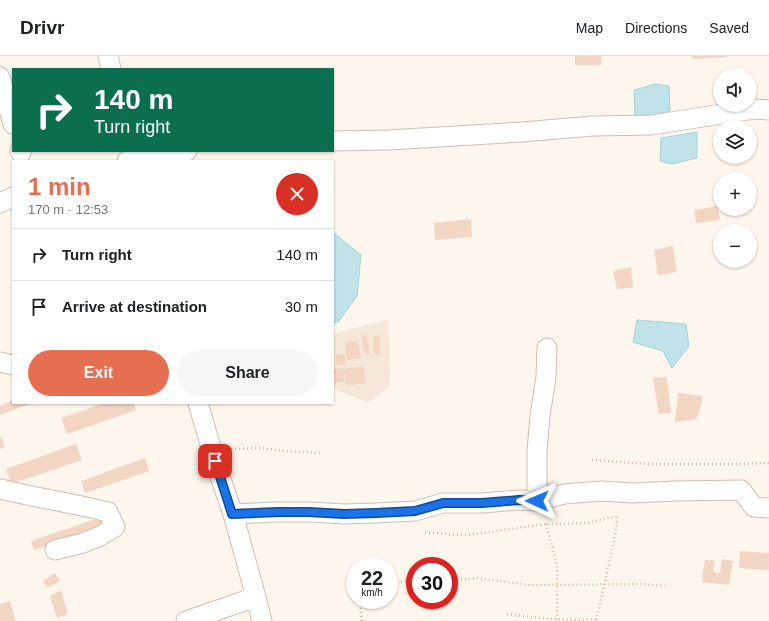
<!DOCTYPE html>
<meta charset="utf-8">
<style>
:root{--surface:#fff;--page:#f6f6f6;--text:#202124;--muted:#757577;--line:#e0e0e0;--accent:#e76f51}
body{margin:0;font-family:Arial,sans-serif;background:var(--page);color:var(--text);height:100vh;display:flex;flex-direction:column;font-size:15px;white-space:nowrap}
*{box-sizing:border-box;margin:0}
p{font-size:13px;color:var(--muted)}
.icon{flex:none;width:22px;height:22px;fill:none;stroke:currentColor;stroke-width:2;stroke-linecap:round;stroke-linejoin:round}
.map{position:relative;flex:1;overflow:hidden}
.sheet{position:absolute;left:12px;top:104px;width:322px;height:244px;display:flex;flex-direction:column;background:var(--surface);border-radius:0px;box-shadow:0 1px 3px #0004}
.sheet>*{flex:none}
.hud{position:absolute;left:12px;top:12px;width:322px;height:84px;border-radius:0px;box-shadow:0 1px 3px #0004;background:#0b6e4f;color:#fff;overflow:hidden}
.controls{position:absolute;left:713px;top:12px;display:grid;gap:8px}
.controls a{display:grid;place-items:center;width:44px;height:44px;border-radius:50%;background:var(--surface);box-shadow:0 1px 3px #0004;font-size:20px}
.speed{position:absolute;left:346px;top:501px;display:flex;gap:8px;font-size:20px;font-weight:700;text-align:center}
.speed>*{display:grid;place-content:center;width:52px;height:52px;border-radius:50%;background:var(--surface);box-shadow:0 1px 3px #0004;line-height:1}
.speed small{font-size:10px;font-weight:400}
.speed .limit{border:6px solid #d22;background:#fff;color:#111}
.pin{position:absolute;display:grid;place-items:center;width:34px;height:34px;color:#fff;margin:-17px;border-radius:8px;box-shadow:0 2px 6px #0006}
.me{position:absolute;width:44px;margin:-22px;rotate:271deg;stroke-linejoin:round;filter:drop-shadow(0 0 3px #0008)}
.turn{display:flex;align-items:center;gap:14px;height:84px;padding:0 16px;font-size:18px}
.turn .icon{width:52px;height:52px;stroke-width:2.5}
.turn b{display:block;font-size:28px;line-height:34px}
.round{display:grid;place-items:center;flex:none;width:42px;height:42px;border-radius:21px;background:var(--page)}
.headline{display:flex;align-items:center;justify-content:space-between;height:68px;padding:0 16px}
h1{font-size:24px;font-weight:700;line-height:30px;color:var(--accent)}
.button{display:flex;gap:8px;margin-top:auto;padding:8px 16px}
.button a{flex:1;height:46px;border-radius:24px;background:var(--accent);color:#fff;font-size:16px;font-weight:700;line-height:46px;text-align:center}
.button a+a{background:var(--page);color:var(--text)}
ul{padding:0;list-style:none}
li{display:flex;align-items:center;gap:12px;height:52px;padding:0 16px;border-top:1px solid var(--line)}
li div{flex:1}
li b{display:block;font-size:15px}
li em{font-style:normal}
header{display:flex;align-items:center;gap:24px;box-sizing:border-box;height:56px;padding:0 20px;background:var(--surface);border-bottom:1px solid var(--line)}
header strong{font-size:19px}
nav{display:flex;gap:22px;margin-inline-start:auto;font-size:14px}
.map>svg:first-child{display:block}
</style>
<header>
<strong>Drivr</strong>
<nav><a>Map</a><a>Directions</a><a>Saved</a></nav>
</header>
<div class="map">
<svg width="769" height="565" viewBox="0 0 769 565">
<rect width="100%" height="100%" fill="#fdf6ec"/>
<!-- residential -->
<path fill="#f5e8da" d="M389,263L390,330L368,347L333,332V278Z"/>
<!-- water -->
<path fill="#bfe3e8" stroke="#a5d3da" d="M656,28L669,30L670,55L635,63L634,34Z
M697,76V102L672,108L660,105L661,82Z
M333,176L361,199L357,240L338,266L333,267Z
M637,264L686,268L689,290L672,312L663,295L633,286Z"/>
<!-- building -->
<path fill="#f3d5c3" d="M575,0H601V9H575Z
M692,0H727V1L693,3Z
M718,150L720,164L696,167L694,154Z
M471,163L472,181L435,184L434,167Z
M673,190L677,216L658,219L654,194Z
M631,211L633,232L617,233L613,215Z
M367,279L370,298L365,299L361,280Z
M380,279V299H374L373,280Z
M358,285L361,302L347,304L345,287Z
M336,298H345V309H336Z
M364,310L366,327L346,330L344,313Z
M343,312L345,326L334,327L333,313Z
M667,321L671,357L659,358L653,322Z
M678,337L703,340L697,363L675,366Z
M13,344V347H32L0,359V350Z
M104,347H134L136,354L67,378L61,362Z
M0,379L5,391L0,393Z
M76,388L82,404L11,428L6,413Z
M145,402L149,415L85,437L81,425Z
M102,461L106,470L34,494L31,485Z
M740,495L769,497V514L739,512Z
M722,503L733,505L729,529L702,526L703,521H702L705,504L715,505L713,516L720,517Z
M55,517L60,525L48,532L43,525Z
M61,534L68,558L57,562L50,540Z
M10,545L16,565H0V548Z"/>
<g fill="none" stroke-linecap="round" stroke-linejoin="round">
<defs>
<path id="minor" d="M108,0L111,13
M0,21L13,68
M333,85L389,84L522,76L593,70L652,69L754,53L769,54
M20,95L21,97
M127,105L179,95H187
M0,147L13,141
M0,306L13,309
M198,347L218,415L233,458L256,541L262,565
M0,433C36,442 73,447 108,456L115,471L100,480L83,487L55,494
M537,445V395L540,360L546,321L547,292
M233,458L277,456H309L344,458L376,457L415,455L443,447H482L519,444L537,445L564,438L602,435L633,437L676,435L741,434L754,451L769,452
M186,565L256,541"/>
</defs>
<!-- minor casing -->
<use href="#minor" stroke="#d1beb0" stroke-width="21"/>
<!-- path -->
<path stroke="#d9b8a5" stroke-width="2.5" stroke-dasharray="1 3" stroke-linecap="butt" d="M227,393L261,392L285,395L322,397
M592,404L647,408H737L769,407
M546,468L557,509V565
M425,477H437L454,479L475,478L546,468L587,467L618,460L614,485L596,565
M449,525L477,522L529,529L642,528L665,530
M389,528L415,523
M360,544L362,565
M507,558C536,562 567,565 596,563"/>
<!-- minor -->
<use href="#minor" stroke="#fff" stroke-width="19"/>
</g>
<g fill="none" stroke-linecap="round" stroke-linejoin="round">
<defs>
<path id="route" d="M215,405L232,458L278,456H309L344,458L376,457L415,455L443,447H482L519,444L537,445"/>
</defs>
<!-- route casing -->
<use href="#route" stroke="#114b97" stroke-width="10"/>
<!-- route -->
<use href="#route" stroke="#1a73e8" stroke-width="7"/>
</g>
</svg>
<div class="controls">
<a><svg class="icon" aria-label="sound" viewBox="0 0 24 24"><path d="M4 9h4l5-4v14l-5-4H4zM17 9q2 3 0 6"/></svg></a>
<a><svg class="icon" aria-label="layers" viewBox="0 0 24 24"><path d="M12 4l9 5-9 5-9-5zM3 14l9 5 9-5"/></svg></a>
<a>+</a>
<a>−</a>
</div>
<div class="speed"><div>22<small>km/h</small></div><div class="limit">30</div></div>
<div class="pin" style="left:215px;top:405px;background:#d93025"><svg class="icon" aria-label="arrive" viewBox="0 0 24 24"><path d="M6 21V4h12l-3 4 3 4H6"/></svg></div>
<svg class="me" style="left:537px;top:445px" viewBox="-20 -20 40 40"><path d="M0-17L14 15 0 8-14 15z" fill="#1a73e8" stroke="#fff" stroke-width="4"/></svg>
<div class="hud">
<div class="turn"><svg class="icon" aria-label="right" viewBox="0 0 24 24"><path d="M7 20v-9h11M14 6l5 5-5 5"/></svg><div><b>140 m</b>Turn right</div></div>
</div>
<section class="sheet">
<div class="headline"><div><h1>1 min</h1><p>170 m · 12:53</p></div><a class="round" style="background:#d93025;color:#fff"><svg class="icon" aria-label="close" viewBox="0 0 24 24"><path d="M6 6l12 12M18 6L6 18"/></svg></a></div>
<ul>
<li><svg class="icon" aria-label="right" viewBox="0 0 24 24"><path d="M7 20v-9h11M14 6l5 5-5 5"/></svg><div><b>Turn right</b></div><em>140 m</em></li>
<li><svg class="icon" aria-label="arrive" viewBox="0 0 24 24"><path d="M6 21V4h12l-3 4 3 4H6"/></svg><div><b>Arrive at destination</b></div><em>30 m</em></li>
</ul>
<div class="button"><a>Exit</a><a>Share</a></div>
</section>
</div>
